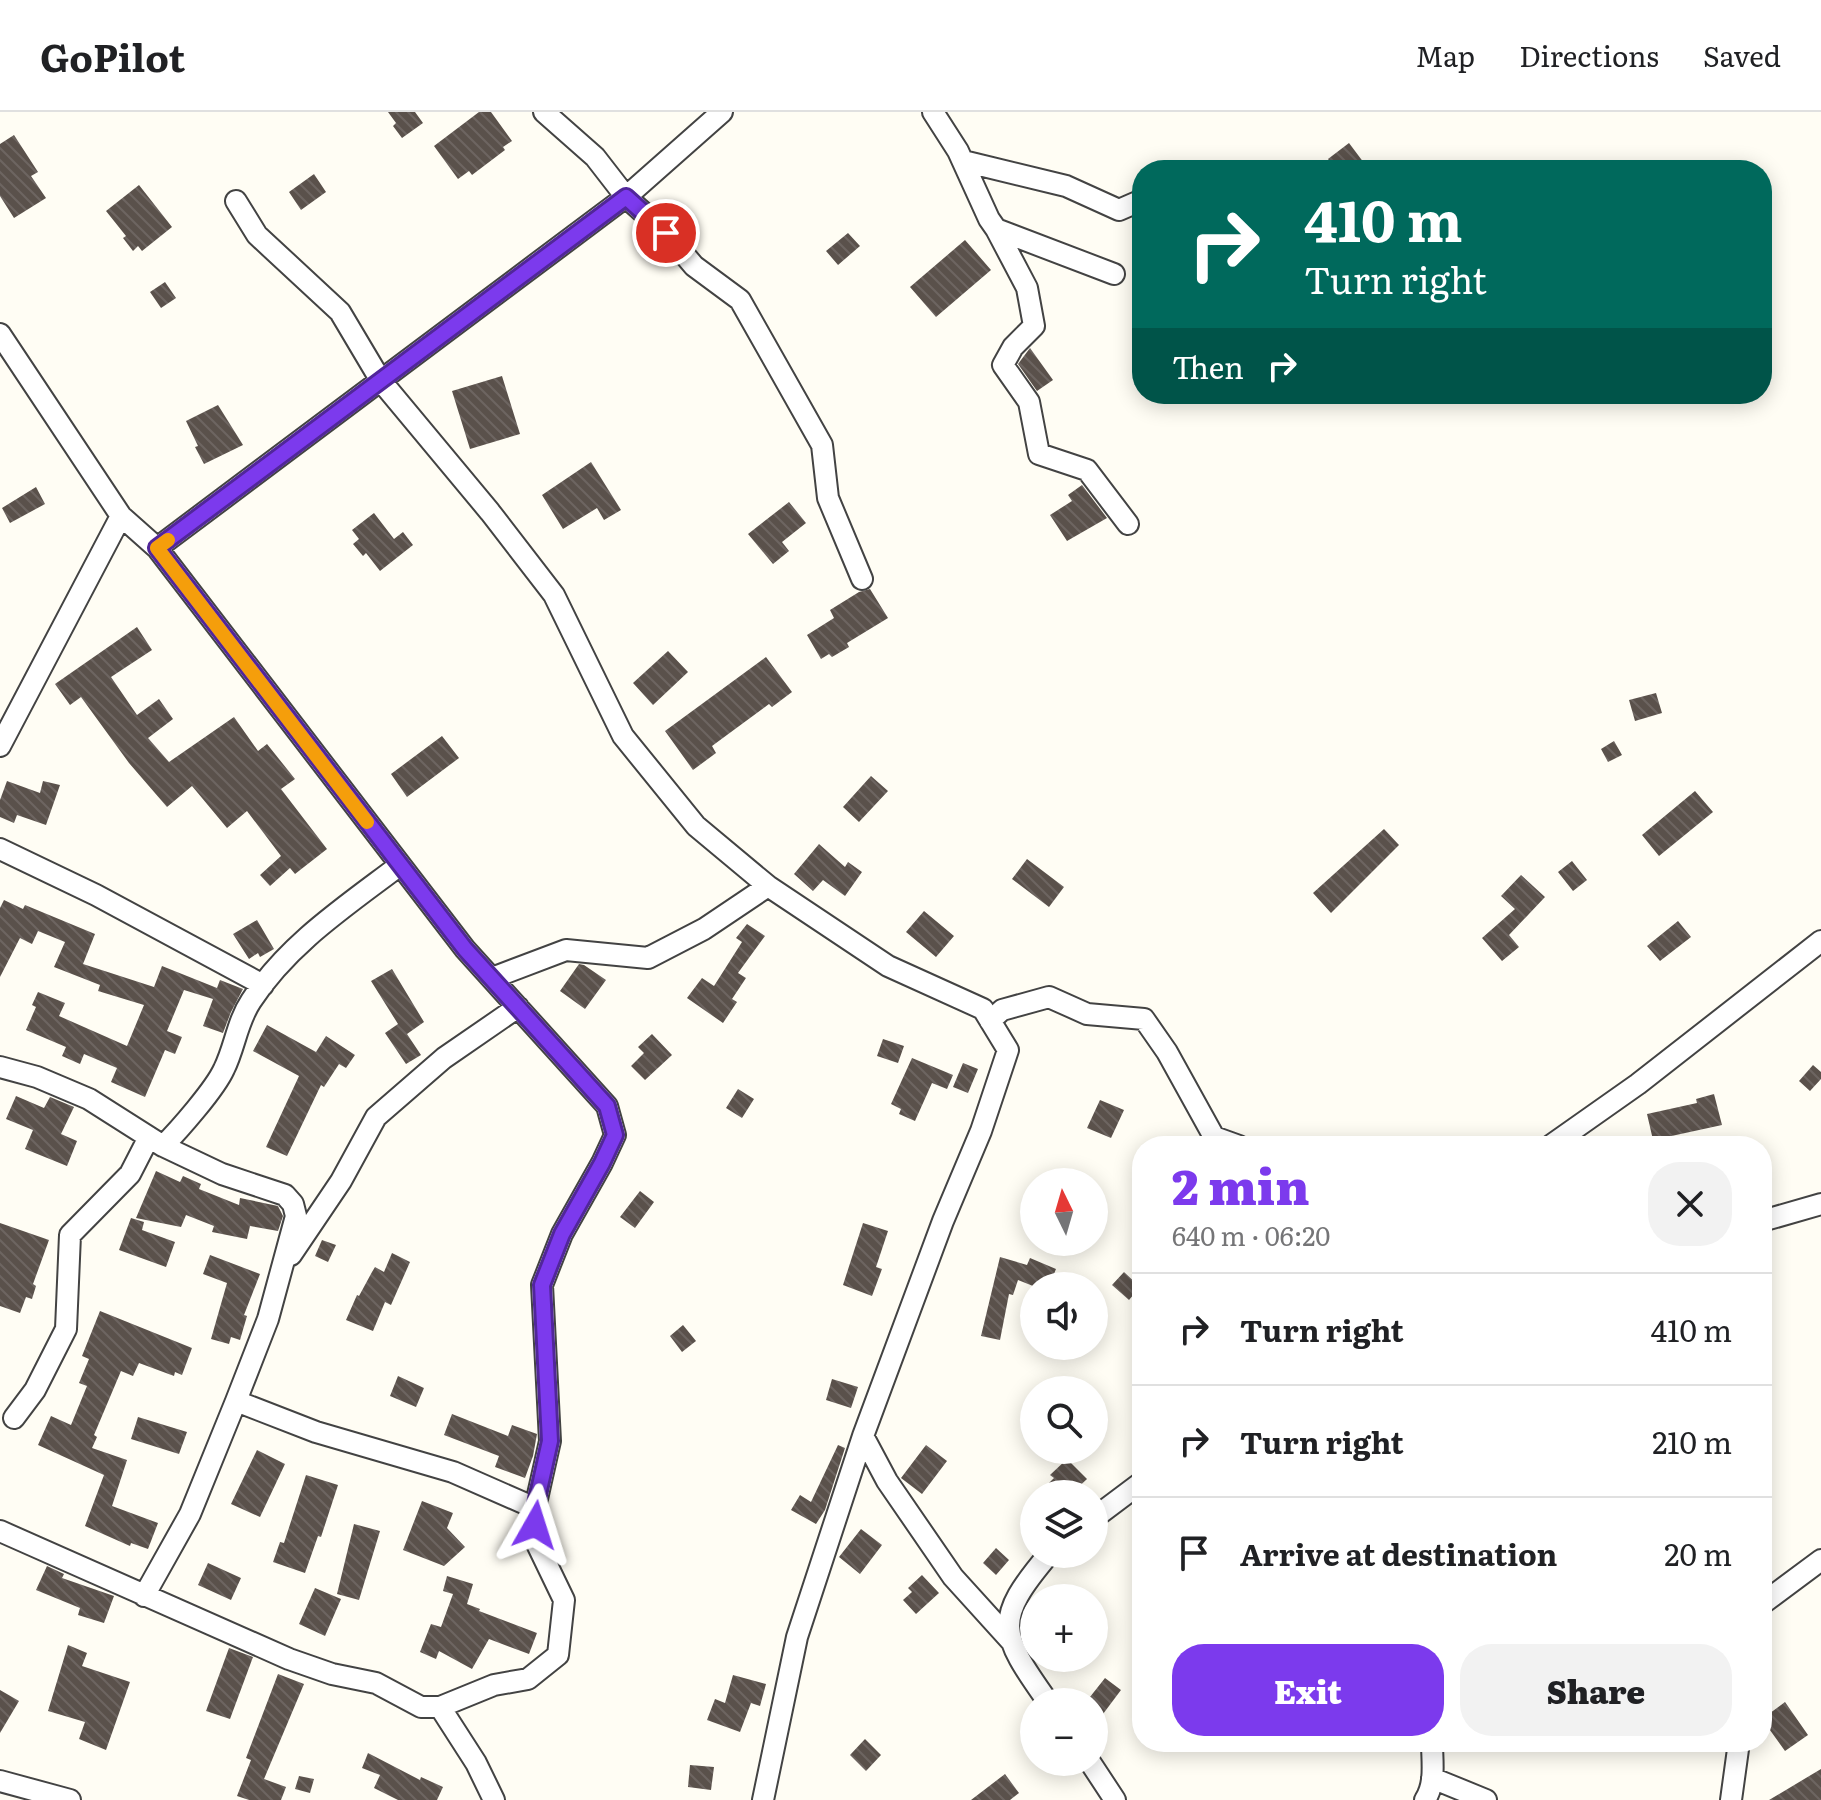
<!DOCTYPE html>
<meta charset="utf-8">
<style>
:root{--surface:#fff;--page:#f2f2f2;--text:#202124;--muted:#757577;--line:#e0e0e0;--accent:#7c3aed}
body{margin:0;font-family:Literata,serif;background:var(--page);color:var(--text);height:100vh;display:flex;flex-direction:column;font-size:30px;white-space:nowrap}
*{box-sizing:border-box;margin:0}
p{font-size:26px;color:var(--muted)}
.icon{flex:none;width:44px;height:44px;fill:none;stroke:currentColor;stroke-width:2;stroke-linecap:round;stroke-linejoin:round}
.map{position:relative;flex:1;overflow:hidden}
.side{position:absolute;left:1132px;top:1024px;width:640px;height:616px;display:flex;flex-direction:column;background:var(--surface);border-radius:32px;box-shadow:0 4px 20px #0003}
.side>*{flex:none}
.banner{position:absolute;left:1132px;top:48px;width:640px;height:244px;border-radius:32px;box-shadow:0 4px 20px #0003;background:#00695c;color:#fff;overflow:hidden}
.needle{width:52px;rotate:355deg}
.tools{position:absolute;left:1020px;top:1056px;display:grid;gap:16px}
.tools a{display:grid;place-items:center;width:88px;height:88px;border-radius:50%;background:var(--surface);box-shadow:0 4px 20px #0003;font-size:40px}
.pin{position:absolute;display:grid;place-items:center;width:68px;height:68px;color:#fff;margin:-34px;border:4px solid #fff;border-radius:50%;box-shadow:0 2px 8px #0007}
.me{position:absolute;width:88px;margin:-44px;rotate:6deg;stroke-linejoin:round;filter:drop-shadow(0 0 6px #0008)}
.turn{display:flex;align-items:center;gap:28px;height:168px;padding:0 40px;font-size:36px}
.turn .icon{width:104px;height:104px;stroke-width:2.5}
.turn b{display:block;font-size:56px;line-height:68px}
.then{display:flex;align-items:center;height:76px;padding:0 40px;background:#0003;gap:16px;font-size:30px}
.round{display:grid;place-items:center;flex:none;width:84px;height:84px;border-radius:32px;background:var(--page)}
.head{display:flex;align-items:center;justify-content:space-between;height:136px;padding:0 40px}
h1{font-size:48px;font-weight:800;line-height:60px;color:var(--accent)}
.cta{display:flex;gap:16px;margin-top:auto;padding:16px 40px}
.cta a{flex:1;height:92px;border-radius:32px;background:var(--accent);color:#fff;font-size:32px;font-weight:800;line-height:92px;text-align:center}
.cta a+a{background:var(--page);color:var(--text)}
ul{padding:0;list-style:none}
li{display:flex;align-items:center;gap:24px;height:112px;padding:0 40px;border-top:2px solid var(--line)}
li div{flex:1}
li b{display:block;font-size:30px}
li em{font-style:normal}
header{display:flex;align-items:center;gap:48px;box-sizing:border-box;height:112px;padding:0 40px;background:var(--surface);border-bottom:2px solid var(--line)}
header strong{font-size:38px}
nav{display:flex;gap:44px;margin-inline-start:auto;font-size:28px}
.map>svg:first-child{display:block}
</style>
<header>
<strong>GoPilot</strong>
<nav><a>Map</a><a>Directions</a><a>Saved</a></nav>
</header>
<div class="map">
<svg width="1821" height="1688" viewBox="0 0 1821 1688">
<defs>
<pattern id="building-back-hatch" width="6" height="6" patternUnits="userSpaceOnUse" patternTransform="scale(2)"><rect width="6" height="6" fill="#5a514b"/><path d="M-1 5l2 2M0 0l6 6M5-1l2 2" fill="none" stroke="#6d6561"/></pattern>
</defs>
<rect width="100%" height="100%" fill="#fffdf4"/>
<!-- building -->
<path fill="url(#building-back-hatch)" d="M388,0H415L423,11L402,26L393,14L396,11Z
M479,0H491L512,29L503,35L505,38L472,63L469,59L458,67L434,34Z
M14,23L38,60L31,64L46,86L14,106L0,84V32Z
M1349,31L1364,51L1355,58H1336L1328,47Z
M314,62L326,80L301,98L289,80Z
M139,73L172,115L142,139L138,134L133,139L123,126L126,124L106,99Z
M848,121L860,134L838,153L826,139Z
M965,128L991,158L936,205L910,175Z
M165,170L176,186L161,196L150,180Z
M1030,236L1053,268L1037,279L1018,252Z
M502,264L520,322L470,337L452,279Z
M218,293L243,333L204,352L195,335L198,334L186,309Z
M591,350L621,398L604,408L597,396L563,417L542,383Z
M1082,373L1107,406L1067,429L1050,403L1072,389L1068,383Z
M36,375L45,392L10,411L2,396Z
M789,390L806,411L782,430L789,439L773,452L748,422Z
M374,401L394,427L403,420L413,433L380,459L366,441L363,444L353,432L359,427L352,418Z
M870,477L888,506L847,531L849,535L832,545L829,542L821,547L807,523L834,506L830,498L859,480Z
M137,515L152,538L111,565L137,603L159,587L173,607L148,626L169,650L234,605L258,639L267,632L295,667L281,677L327,737L295,762L290,756L270,774L260,763L281,744L247,699L227,716L192,674L167,695L129,651L81,585L70,593L55,572Z
M668,539L688,560L653,593L633,571Z
M766,545L792,580L772,595L769,592L712,634L716,641L693,658L665,619Z
M1656,581L1662,601L1635,609L1629,588Z
M442,624L459,646L407,685L391,662Z
M1614,629L1622,643L1608,650L1601,637Z
M871,664L888,679L859,710L843,695Z
M7,669L40,681L43,669L60,673L46,713L17,703L14,711L0,705V688Z
M1695,679L1713,700L1659,744L1642,723Z
M1384,717L1399,733L1331,801L1313,781Z
M819,732L845,755L848,750L862,760L845,784L823,768L813,779L794,762Z
M1027,747L1064,775L1049,795L1012,767Z
M1572,749L1587,768L1573,779L1558,760Z
M1521,763L1545,785L1509,823L1519,835L1502,849L1482,826L1515,797L1501,784Z
M4,788L23,797L25,793L95,822L83,852L154,875L162,854L217,876L220,868L243,877L231,900L223,921L203,914L213,887L184,878L167,919L182,925L175,942L165,938L145,985L111,970L117,956L84,942L80,952L62,944L66,935L26,918L36,895L32,893L38,880L65,891L59,904L127,934L144,893L98,879L100,873L54,855L65,830L38,819L32,832L20,826L0,865V796Z
M924,799L954,824L936,845L906,820Z
M257,808L274,837L260,845L258,841L249,847L233,822Z
M1678,809L1691,825L1660,849L1647,834Z
M747,812L765,824L738,861L746,866L732,887L737,890L723,911L687,886L702,866L714,874L742,830L736,826Z
M579,852L584,853L606,868L585,897L560,879Z
M392,857L424,910L407,922L421,943L406,952L385,921L398,912L371,869Z
M267,913L316,940L326,924L355,943L346,956L339,952L324,975L321,973L287,1044L266,1035L299,964L253,939Z
M652,922L672,943L645,968L631,954L644,941L638,935Z
M883,927L904,934L898,951L877,944Z
M912,946L953,963L947,977L932,971L915,1009L899,1002L901,997L891,992Z
M963,951L978,957L968,981L953,975Z
M1813,953L1821,960V967L1810,979L1799,969Z
M738,977L754,987L742,1006L726,996Z
M1714,982L1722,1013L1653,1028L1647,1002L1697,991L1696,987Z
M16,984L44,996L50,985L74,995L61,1022L77,1029L67,1054L25,1037L33,1018L6,1007Z
M1100,988L1124,998L1111,1026L1087,1016Z
M156,1059L180,1070L183,1064L201,1072L199,1077L239,1093L240,1086L278,1094L283,1104L278,1119L250,1114L247,1127L212,1120L214,1114L186,1103L181,1115L136,1106Z
M640,1079L654,1090L635,1116L620,1105Z
M131,1106L144,1110L142,1118L175,1130L166,1155L119,1138Z
M0,1111L49,1128L33,1172L36,1174L32,1187L26,1185L20,1201L0,1194Z
M863,1111L888,1119L876,1155L882,1157L872,1184L843,1173Z
M322,1128L336,1133L328,1150L315,1144Z
M392,1141L410,1150L391,1193L385,1190L373,1219L346,1208L357,1183L359,1184L372,1160L375,1155L384,1160Z
M210,1143L260,1162L244,1203L247,1204L240,1228L231,1225L229,1232L211,1227L227,1171L203,1162Z
M1000,1145L1027,1153L1030,1146L1056,1157L1049,1174H1033L1018,1168L1013,1183L1009,1182L1000,1228L981,1224Z
M1124,1160L1140,1175L1129,1188L1112,1173Z
M100,1199L192,1236L182,1263L175,1260L174,1264L139,1251L133,1264L121,1259L94,1323L97,1325L92,1336L127,1348L112,1394L158,1411L148,1437L131,1431L130,1434L85,1414L104,1363L38,1333L51,1304L71,1313L87,1274L79,1271L89,1247L82,1244Z
M683,1213L696,1229L682,1240L670,1224Z
M398,1264L424,1276L416,1295L390,1284Z
M832,1267L858,1275L851,1296L826,1288Z
M452,1302L508,1324L512,1313L537,1322L533,1344L525,1366L495,1355L499,1344L444,1323Z
M138,1305L187,1320L179,1342L131,1327Z
M838,1333L845,1336L825,1398L816,1412L791,1398L800,1383L811,1390Z
M926,1333L947,1349L922,1382L901,1366Z
M257,1338L285,1352L260,1405L231,1392Z
M1067,1347L1087,1367L1071,1382H1038L1054,1366L1050,1363Z
M306,1363L338,1373L321,1425L318,1424L305,1461L273,1450L280,1430L284,1431Z
M422,1389L453,1401L447,1416L465,1435L444,1454L403,1438Z
M354,1412L380,1419L359,1488L337,1482Z
M861,1417L882,1433L860,1462L839,1445Z
M996,1436L1009,1448L996,1463L983,1451Z
M208,1451L241,1466L231,1488L198,1473Z
M47,1454L64,1462L62,1466L114,1484L104,1511L78,1503L80,1496L36,1478Z
M922,1463L939,1481L916,1502L903,1488L912,1480L908,1476Z
M447,1464L473,1472L467,1492L480,1497L479,1499L537,1521L529,1542L489,1527L472,1557L439,1539L436,1547L420,1540L431,1512L441,1515L453,1482L443,1479Z
M315,1476L341,1487L325,1524L299,1512Z
M68,1533L87,1541L82,1554L130,1570L106,1638L79,1627L85,1610L48,1599Z
M229,1536L253,1545L230,1607L206,1599Z
M278,1562L304,1572L264,1667L286,1675L281,1688H249L237,1684L251,1648L246,1646Z
M733,1563L766,1572L760,1594L751,1591L740,1620L707,1608L715,1587L725,1591Z
M1105,1566L1121,1578L1094,1614V1590H1086Z
M0,1578L19,1589L0,1621Z
M1785,1590L1808,1623L1785,1639L1762,1607Z
M865,1627L881,1643L866,1659L850,1643Z
M368,1641L420,1668L421,1665L443,1675L437,1688H398L374,1676L380,1663L362,1656Z
M690,1653L714,1655L711,1678L688,1675Z
M1821,1657V1688H1769Z
M1005,1662L1019,1681L1010,1688H971Z
M299,1664L314,1667L310,1681L295,1677Z"/>
<g fill="none" stroke-linecap="round" stroke-linejoin="round">
<defs>
<path id="street" d="M544,0L595,45L626,85L666,121L694,154L740,188L822,333L828,386L862,467
M933,0L958,39L989,107L996,117L1114,162
M963,49L1066,74L1119,98L1142,88
M236,89L257,123L340,200L381,269L490,400L554,483L623,624L696,714L768,774
M996,117L1027,176L1034,214L1013,235L1003,253L1029,290L1039,342L1087,358L1128,412
M0,222L121,404L157,436L465,837L607,994L615,1023L602,1051L562,1122L542,1173L550,1329L535,1396L536,1430L564,1488L558,1543L528,1567L494,1573L440,1595H421L376,1571L332,1562L289,1547L0,1419
M157,436L627,84L722,0
M0,634L121,404
M0,737L96,783L263,873
M492,866L566,838L648,846L704,817L768,774L888,854L983,897L1008,938L981,1019L943,1109L863,1324L797,1525L763,1688
M990,909L1002,898L1049,885L1087,902L1144,907L1167,940L1214,1025L1239,1034
M0,955L37,965L89,987L163,1034L222,1062L285,1083L293,1092L296,1104L268,1207L236,1289L190,1402L144,1484
M163,1034C179,1018 215,977 224,957C235,935 237,910 251,889C288,832 346,794 400,753
M1550,1034L1638,972L1821,829
M1762,1109L1821,1092
M291,1143L341,1069L376,1005L444,946L518,895
M236,1289L316,1320L453,1360L535,1396
M14,1306L35,1278L66,1217L70,1123L130,1062L149,1025
M863,1324L887,1369L953,1465L1011,1529
M1094,1406L1142,1370
M1762,1492L1821,1448
M1048,1590C999,1521 993,1508 1049,1442
M440,1595L476,1651L494,1688
M1090,1650L1115,1688
M1432,1666L1486,1688
M0,1669L70,1688
M1425,1688C1436,1671 1432,1650 1432,1630
M1731,1688L1739,1630"/>
</defs>
<!-- street casing -->
<use href="#street" stroke="#434343" stroke-width="24"/>
<!-- street -->
<use href="#street" stroke="#fff" stroke-width="20"/>
</g>
<g fill="none" stroke-linecap="round" stroke-linejoin="round">
<defs>
<path id="route" d="M535,1413V1396L550,1329L542,1173L562,1122L602,1051L615,1023L607,994L465,837L157,436L626,85L666,121"/>
</defs>
<!-- route casing -->
<use href="#route" stroke="#51269a" stroke-width="20"/>
<!-- route -->
<use href="#route" stroke="#7c3aed" stroke-width="14"/>
<!-- slow -->
<path stroke="#f59e0b" stroke-width="14" d="M168,428L157,436L367,710"/>
</g>
</svg>
<div class="tools">
<a><svg class="needle" viewBox="-14 -14 28 28"><path d="M0-13l5 13h-10z" fill="#e53935"/><path d="M0 13l5-13h-10z" fill="#757577"/></svg></a>
<a><svg class="icon" aria-label="sound" viewBox="0 0 24 24"><path d="M4 9h4l5-4v14l-5-4H4zM17 9q2 3 0 6"/></svg></a>
<a><svg class="icon" aria-label="search" viewBox="0 0 24 24"><circle cx="10" cy="10" r="6"/><path d="M15 15l6 6"/></svg></a>
<a><svg class="icon" aria-label="layers" viewBox="0 0 24 24"><path d="M12 4l9 5-9 5-9-5zM3 14l9 5 9-5"/></svg></a>
<a>+</a>
<a>−</a>
</div>
<div class="pin" style="left:666px;top:121px;background:#d93025"><svg class="icon" aria-label="arrive" viewBox="0 0 24 24"><path d="M6 21V4h12l-3 4 3 4H6"/></svg></div>
<svg class="me" style="left:535px;top:1413px" viewBox="-20 -20 40 40"><path d="M0-17L14 15 0 8-14 15z" fill="#7c3aed" stroke="#fff" stroke-width="4"/></svg>
<div class="banner">
<div class="turn"><svg class="icon" aria-label="right" viewBox="0 0 24 24"><path d="M7 20v-9h11M14 6l5 5-5 5"/></svg><div><b>410 m</b>Turn right</div></div>
<div class="then">Then<svg class="icon" aria-label="right" viewBox="0 0 24 24"><path d="M7 20v-9h11M14 6l5 5-5 5"/></svg></div>
</div>
<section class="side">
<div class="head"><div><h1>2 min</h1><p>640 m · 06:20</p></div><a class="round"><svg class="icon" aria-label="close" viewBox="0 0 24 24"><path d="M6 6l12 12M18 6L6 18"/></svg></a></div>
<ul>
<li><svg class="icon" aria-label="right" viewBox="0 0 24 24"><path d="M7 20v-9h11M14 6l5 5-5 5"/></svg><div><b>Turn right</b></div><em>410 m</em></li>
<li><svg class="icon" aria-label="right" viewBox="0 0 24 24"><path d="M7 20v-9h11M14 6l5 5-5 5"/></svg><div><b>Turn right</b></div><em>210 m</em></li>
<li><svg class="icon" aria-label="arrive" viewBox="0 0 24 24"><path d="M6 21V4h12l-3 4 3 4H6"/></svg><div><b>Arrive at destination</b></div><em>20 m</em></li>
</ul>
<div class="cta"><a>Exit</a><a>Share</a></div>
</section>
</div>
